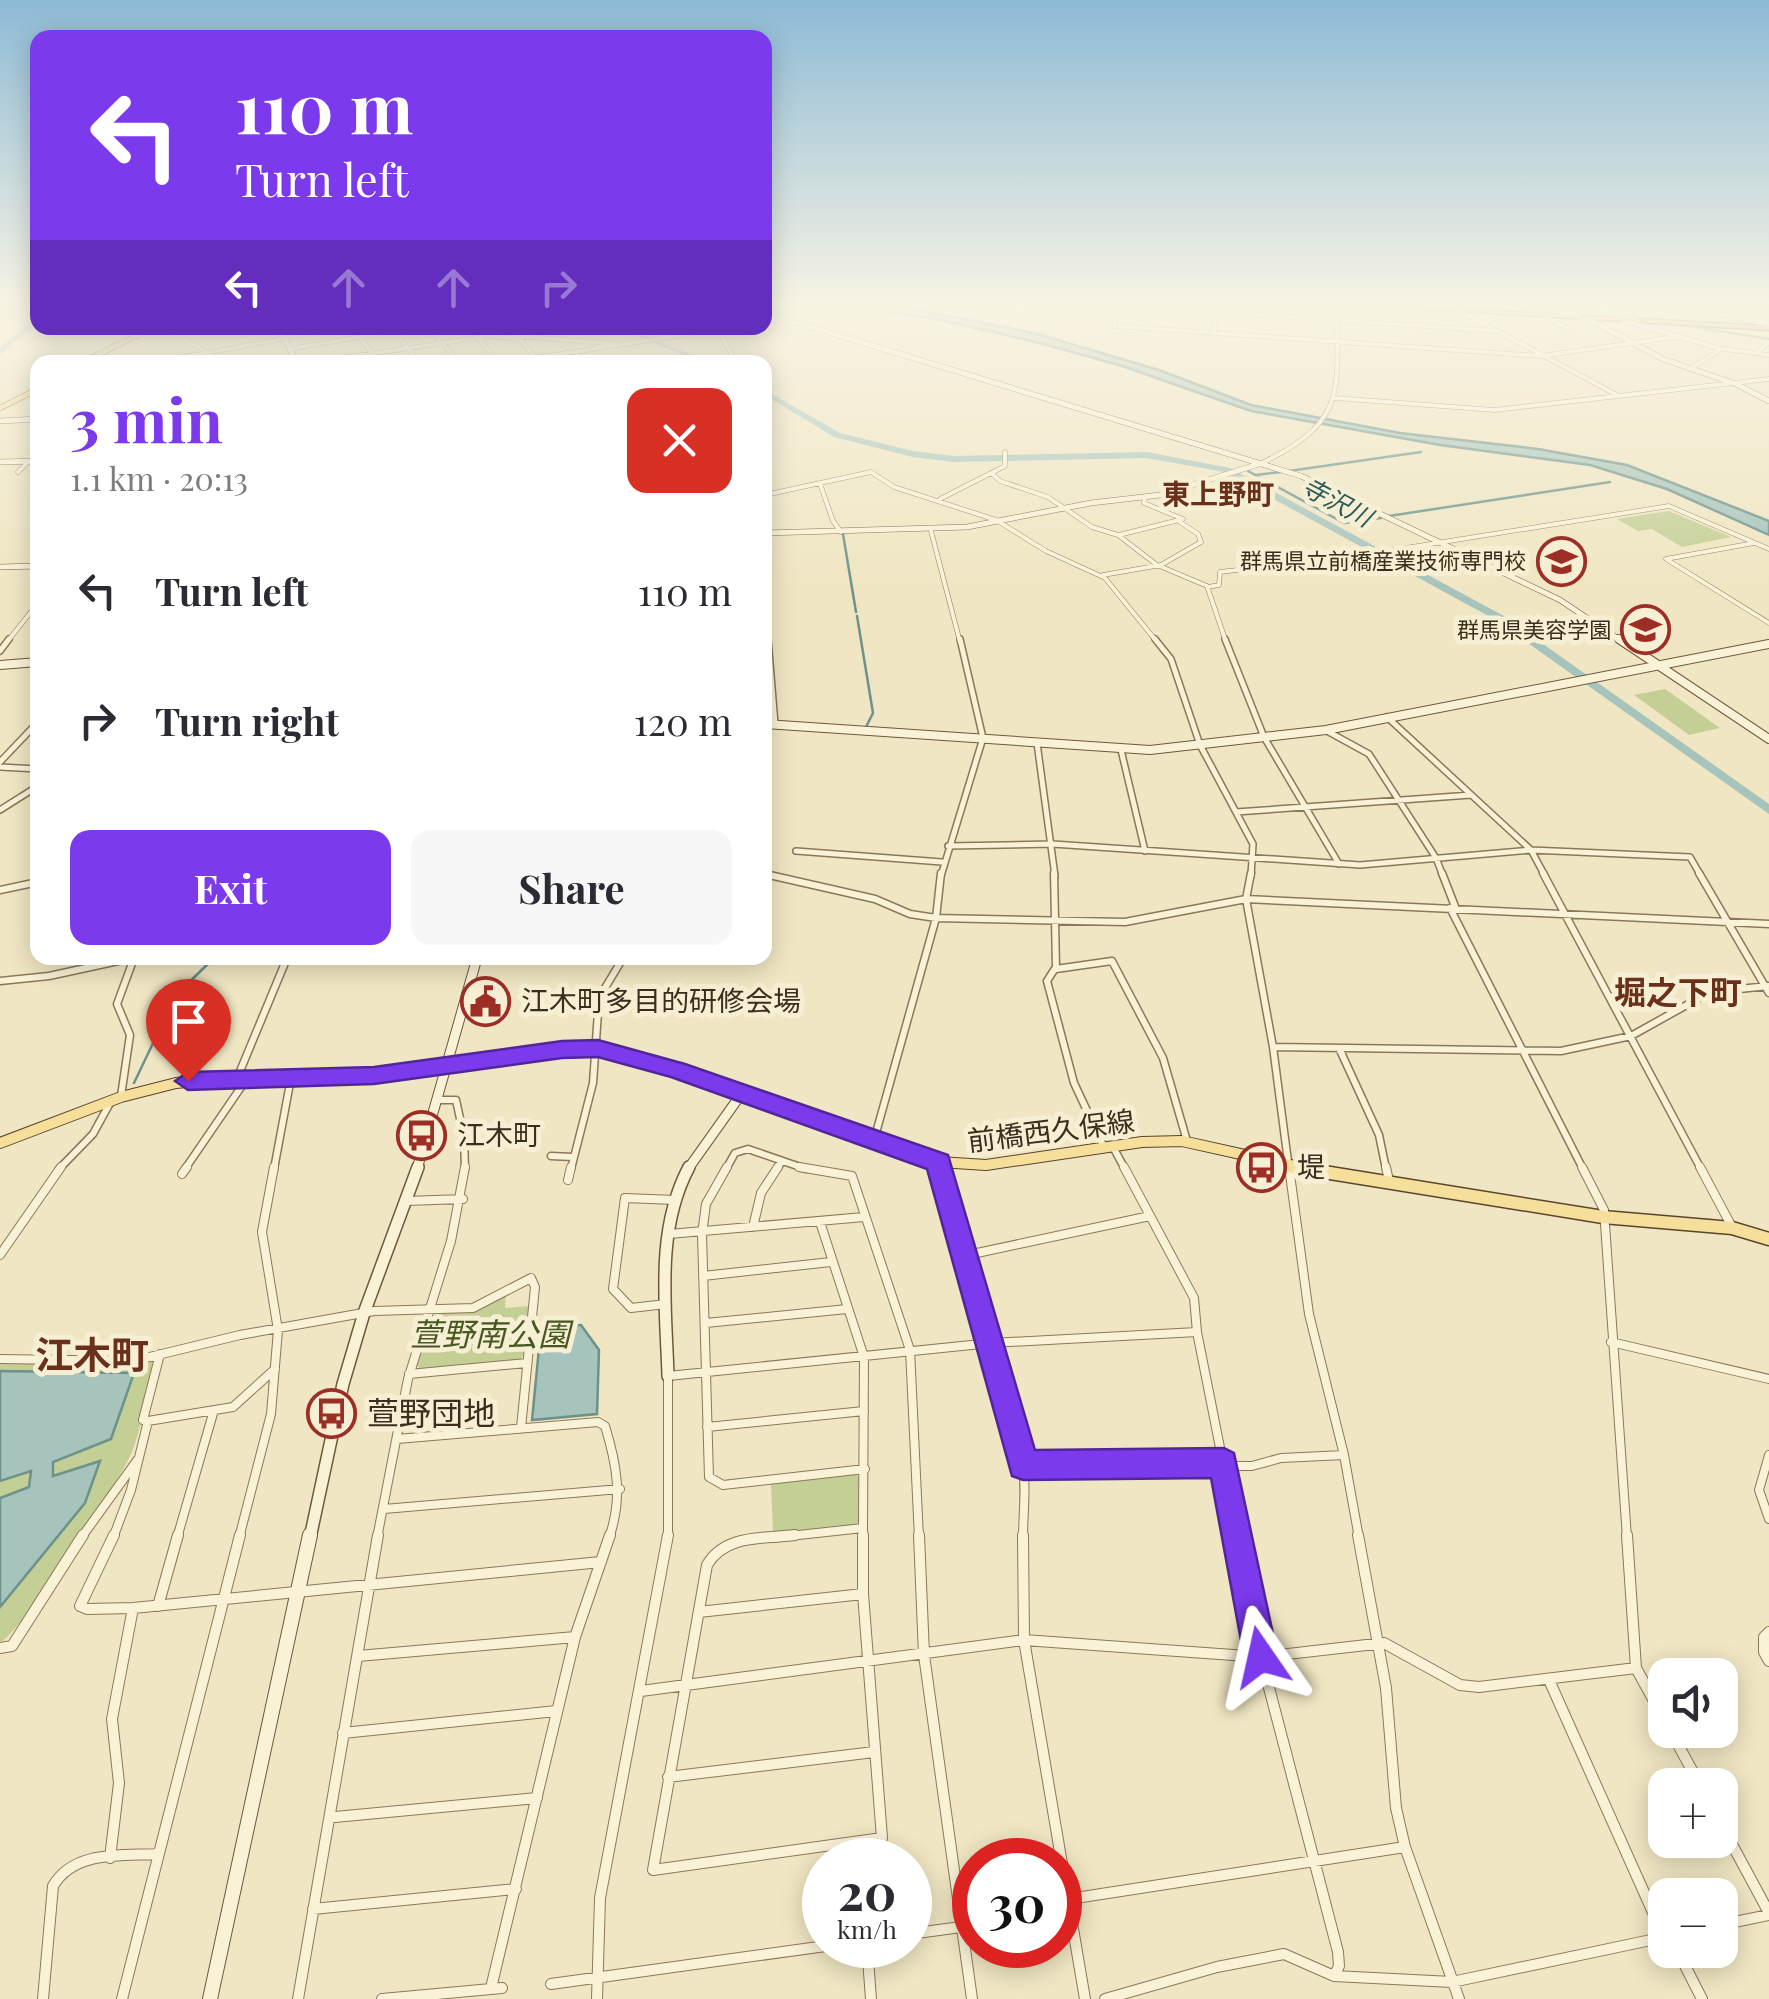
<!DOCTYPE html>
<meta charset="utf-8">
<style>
:root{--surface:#fff;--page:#f7f7f7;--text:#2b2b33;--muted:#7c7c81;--accent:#7c3aed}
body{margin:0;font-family:"Playfair Display","Noto Sans JP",serif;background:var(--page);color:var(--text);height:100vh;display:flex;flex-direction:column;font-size:38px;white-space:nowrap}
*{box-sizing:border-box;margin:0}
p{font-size:32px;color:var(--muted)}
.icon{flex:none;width:55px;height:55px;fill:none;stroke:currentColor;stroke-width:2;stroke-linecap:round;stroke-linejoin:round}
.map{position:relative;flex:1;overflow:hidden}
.drawer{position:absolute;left:30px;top:355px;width:742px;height:610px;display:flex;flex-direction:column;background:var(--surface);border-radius:20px;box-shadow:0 5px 25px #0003}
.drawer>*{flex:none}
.guide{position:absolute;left:30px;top:30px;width:742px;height:305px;border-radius:20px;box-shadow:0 5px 25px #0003;background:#7c3aed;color:#fff;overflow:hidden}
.buttons{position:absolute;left:1648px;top:1658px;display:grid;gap:20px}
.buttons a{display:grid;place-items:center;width:90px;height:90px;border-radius:20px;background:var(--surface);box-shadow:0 5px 25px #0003;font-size:50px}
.speed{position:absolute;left:802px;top:1838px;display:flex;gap:20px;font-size:50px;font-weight:700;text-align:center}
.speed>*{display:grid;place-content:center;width:130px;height:130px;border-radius:50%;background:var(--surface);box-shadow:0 5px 25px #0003;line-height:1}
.speed small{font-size:25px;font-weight:400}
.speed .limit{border:15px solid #d22;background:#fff;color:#111}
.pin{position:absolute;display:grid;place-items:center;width:85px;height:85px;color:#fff;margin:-102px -42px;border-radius:50% 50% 50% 0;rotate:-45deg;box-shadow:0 0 10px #0007}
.pin .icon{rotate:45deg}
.me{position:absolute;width:110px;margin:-55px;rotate:349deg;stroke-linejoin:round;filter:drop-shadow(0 0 8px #0008)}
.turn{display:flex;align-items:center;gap:35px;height:210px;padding:0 40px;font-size:45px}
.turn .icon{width:130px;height:130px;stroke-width:2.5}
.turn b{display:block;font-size:70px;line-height:85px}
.lanes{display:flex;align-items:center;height:95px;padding:0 40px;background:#0003;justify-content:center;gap:50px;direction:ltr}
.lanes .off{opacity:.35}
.round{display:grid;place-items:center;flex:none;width:105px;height:105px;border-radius:20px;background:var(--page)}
.summary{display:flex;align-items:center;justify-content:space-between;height:170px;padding:0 40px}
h1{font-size:60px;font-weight:700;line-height:75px;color:var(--accent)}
.action{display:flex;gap:20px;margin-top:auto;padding:20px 40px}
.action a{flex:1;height:115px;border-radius:20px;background:var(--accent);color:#fff;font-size:40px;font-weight:700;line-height:115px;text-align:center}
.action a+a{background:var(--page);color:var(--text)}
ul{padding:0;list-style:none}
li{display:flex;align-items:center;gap:30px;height:130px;padding:0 40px}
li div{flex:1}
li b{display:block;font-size:38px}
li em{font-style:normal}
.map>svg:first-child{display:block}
</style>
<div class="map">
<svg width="1769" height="1999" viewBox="0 0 1769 1999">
<rect width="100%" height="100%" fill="#f0e6c3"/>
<!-- green -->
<path fill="#c4cf96" d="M1669,511L1731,537L1682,547L1652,529L1638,531L1617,519Z
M1665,689L1720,728L1689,735L1634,695Z
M506,1293L505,1308L529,1306L524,1354L519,1361L422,1370L415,1364L429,1314L434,1310L471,1313Z
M153,1361C147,1391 143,1423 132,1452C122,1477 17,1639 0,1642V1363Z
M855,1473L862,1480L861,1520L855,1525L773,1534L771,1482Z"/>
<!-- water -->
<path fill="#a6c3bc" stroke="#6c928b" stroke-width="2.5" d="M902,307L1034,333L1159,370L1251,405L1400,433L1538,449L1627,465L1769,521V535L1667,489L1590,465L1440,445L1251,411L1122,366L1040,343L932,318L892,313Z
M581,1325L599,1350L597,1414L532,1420L541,1328Z
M0,1371L134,1373L111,1439L53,1462V1476L100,1461L85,1503L0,1607V1498L29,1487L31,1471L0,1481Z"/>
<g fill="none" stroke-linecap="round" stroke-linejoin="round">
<!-- stream -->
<path stroke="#6c928b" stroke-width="2.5" d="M1584,306L1597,309
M1682,325L1769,339
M1248,471L1344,523L1381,518
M1289,471L1421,452
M1255,475L1281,472
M1389,516L1610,482
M843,534L856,612
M857,616L873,713L866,727
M134,1083L176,995L214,958"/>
<!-- canal -->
<path stroke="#a6c3bc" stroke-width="5" d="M0,351L38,320"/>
<!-- river -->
<path fill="#a6c3bc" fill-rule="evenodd" d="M868,306H883L919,313L916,315Z
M616,328H624L710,362H701Z
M765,390L840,433L913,451L954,456L1147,452L1230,468L1502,615L1769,804V814L1494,619L1224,472L1147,458L954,462L913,457L834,437L765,395Z"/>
<defs>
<path id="street-far4" d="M1118,306L1114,326L1541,356L1682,336
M1608,306L1601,310L1634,319
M1456,309L1617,395
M1215,312L1497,331
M1545,316L1569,329
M1622,320L1718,348L1769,355
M168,328L215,358L259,362
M430,328L458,362
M447,328L484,334
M718,329L733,357L730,362
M236,331L287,329
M395,331L418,362
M1214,332L1215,306
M516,336L618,344
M360,337L378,362
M478,338L498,362
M290,349L412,328
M575,352L584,362
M1758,352L1769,342
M535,358L727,328
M162,361L341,328
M315,362L490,336L520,339L535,358
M1690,369L1720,350
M1335,398L1494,410L1769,379
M1262,463C1348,421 1337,392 1337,306
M18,472L29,461
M991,473L1000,481L1048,497L1092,527L1118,535L1157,565L1207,586L1226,642
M820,484L833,521L841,532
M765,495L871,472L894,487L996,520L1046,551L1105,578L1157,642
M940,499L1005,466V452
M931,531L960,642
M1119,535L1183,519L1144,503L1145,497
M1754,543L1666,559L1769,623
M1103,575L1161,565L1201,542L1198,534L1180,522
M1208,587L1219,585L1220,572L1343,558L1669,506L1769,549
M765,609L768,642
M7,642L38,603"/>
<path id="street-far3" d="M768,639L775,724
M1155,639L1171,659L1200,745L1253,844L1251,876
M1225,639L1264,737L1339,864
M0,651L9,639
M1387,717L1531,850L1545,876
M1327,731L1369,754L1436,858L1443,876
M1037,743L1055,876
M1121,750L1145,851
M0,762L38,722
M0,767L38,769
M0,810L38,786
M1236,812L1471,795
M948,846L1053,844L1360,865L1531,850L1690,857L1701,876
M796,851L942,862
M765,874L773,876
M941,876L983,738L960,639"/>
<path id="street-far2" d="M1054,873L1056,967L1047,981L1074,1083L1104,1147
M1251,873L1246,899L1273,1047L1289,1169
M1442,873L1456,909
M1543,873L1701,1169
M1699,873L1769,993
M765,874L875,899L910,914L936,918L1125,922L1246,899L1769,924
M0,890L38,882
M1450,908L1583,1169
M1056,969L1112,961L1163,1058L1187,1141
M0,981L49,976L132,958
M1273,1047L1561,1051L1631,1036L1710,992L1768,986
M1339,1048L1379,1135L1386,1169
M238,1076L287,958
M121,1096L130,1035L117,1004L134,958
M439,1100H456L464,1137L465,1169
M874,1140L936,918L941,873
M1113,1147L1125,1169
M551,1156L573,1157
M939,1162L940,1169
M59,1169L93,1134L110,1103
M185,1169L248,1077
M274,1169L291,1078
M571,1169L593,1083L599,998L623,958
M726,1169L735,1153L748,1149L806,1169
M777,1169L782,1161"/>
<path id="street-far1" d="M727,1167L706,1204L702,1234L709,1477L723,1485L865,1469
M799,1167L852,1176L910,1350L919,1538
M940,1167C959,1267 1002,1361 1022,1461C1027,1485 1023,1513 1023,1538
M1124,1167L1194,1298L1197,1332L1238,1538
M1289,1167L1309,1314L1344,1455L1359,1538
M1386,1167L1389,1181
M1582,1167L1604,1210L1627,1538
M1700,1167L1732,1227
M182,1174L187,1167
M568,1180L571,1167
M406,1201L463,1199
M820,1222L864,1357L863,1528
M753,1227L761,1193L778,1167
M669,1234L864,1217
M0,1255L61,1167
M963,1256L1150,1216
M703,1276L831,1262
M666,1304L631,1308L613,1289L625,1198L675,1200
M706,1323L847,1309
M1611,1342L1769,1379
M0,1359L133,1361L240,1335L374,1311L473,1308L531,1278L535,1287L521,1428
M409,1374L527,1363
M148,1421L233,1407L275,1369
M707,1427L864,1411
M397,1439L598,1422L605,1426C617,1465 623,1498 609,1538
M1769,1455L1759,1490L1769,1519
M1023,1465L1252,1466L1281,1458L1344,1455
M384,1509L620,1489
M81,1538L138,1459
M113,1538L131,1490L148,1421L143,1420L160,1354
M177,1538L214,1410
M239,1538L271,1414L278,1330L262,1232L274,1167
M377,1538L408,1379L451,1241L465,1167
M668,1538V1376L991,1343L1197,1332
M771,1538L863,1528
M863,1538V1528"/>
<path id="street" d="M114,1535L80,1606L87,1609L133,1608L601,1562
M795,1535C763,1539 725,1534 707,1565L653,1870L882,1838L863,1594V1535
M919,1535L924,1655L972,1999
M1023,1535L1024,1640L1085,1999
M1237,1535L1261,1657L1338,1952L1339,1966L1334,1976
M1358,1535L1386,1688L1396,1808L1405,1847L1459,1999
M1627,1535L1636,1668L1665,1721
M158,1606L178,1535
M699,1612L863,1594
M1769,1632L1764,1637V1652L1769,1661
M0,1648L12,1646L83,1535
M358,1656L575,1637
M1549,1680L1664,1937
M641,1691L1024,1640L1261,1657L1384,1643L1460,1685L1479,1687L1636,1668
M1670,1730L1700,1785
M343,1733L556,1711
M668,1777L874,1752
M335,1817L537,1798
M1720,1822L1769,1913
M110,1858L119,1783L112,1719L133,1608
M1069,1899L1405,1847
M313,1909L516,1889
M1060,1914L1070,1912
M1720,1925L1769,1915
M910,1934L975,1925
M867,1945L871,1999
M1677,1950L1702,1999
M551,1984L833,1945
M491,1988L575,1637L610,1535
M43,1999L53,1886C74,1850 122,1856 158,1854
M122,1999L240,1535
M298,1999L378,1535
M382,1999L502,1988
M597,1999L600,1898L668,1535
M1105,1999L1217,1967L1284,1954L1334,1976L1452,1982L1665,1937"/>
<path id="secondary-far4" d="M1536,306L1588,319L1663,359L1736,384L1769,401
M1678,306L1769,324
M765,313L1301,476L1560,600L1623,642
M288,328L281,333L297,362
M0,421L38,419
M0,462L38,461
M765,533L967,527L1091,503L1160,495L1259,464
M0,567L38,566"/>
<path id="secondary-far3" d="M1619,639L1769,739
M0,665L38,662
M765,724L1150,750L1326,730L1769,644"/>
<path id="secondary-far2" d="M417,1169L477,958
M688,1169L742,1093"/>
<path id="secondary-far1" d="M668,1376C666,1306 655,1231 689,1167
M310,1538L343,1384L364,1313L418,1167"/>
<path id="secondary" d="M210,1999L310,1535"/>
<path id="primary-far2" d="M83,362L152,328
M0,408L38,389"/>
<path id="primary-far1" d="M0,1143L121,1097L176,1083L238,1077L374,1075L562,1050L598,1049L676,1070L939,1162L986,1165L1142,1142L1182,1141L1308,1169"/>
<path id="primary" d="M1293,1167L1603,1217L1732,1228L1769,1239"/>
<path id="highway" d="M1374,306H1405L1769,326V330Z"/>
</defs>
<!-- street-far4 casing -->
<use href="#street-far4" stroke="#8b7859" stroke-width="5"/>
<!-- street-far3 casing -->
<use href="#street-far3" stroke="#8b7859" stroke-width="8"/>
<!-- street-far2 casing -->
<use href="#street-far2" stroke="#8b7859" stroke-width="9"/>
<!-- street-far1 casing -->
<use href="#street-far1" stroke="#8b7859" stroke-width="10"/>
<!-- street casing -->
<use href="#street" stroke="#8b7859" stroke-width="12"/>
<!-- secondary-far4 casing -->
<use href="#secondary-far4" stroke="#6d583c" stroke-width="6"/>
<!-- secondary-far3 casing -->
<use href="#secondary-far3" stroke="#6d583c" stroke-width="10"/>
<!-- secondary-far2 casing -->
<use href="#secondary-far2" stroke="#6d583c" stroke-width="11"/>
<!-- secondary-far1 casing -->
<use href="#secondary-far1" stroke="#6d583c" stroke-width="14"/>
<!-- secondary casing -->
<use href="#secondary" stroke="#6d583c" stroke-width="16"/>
<!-- primary-far2 casing -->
<use href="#primary-far2" stroke="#59452d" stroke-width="6"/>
<!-- primary-far1 casing -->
<use href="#primary-far1" stroke="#59452d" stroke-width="12"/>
<!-- primary casing -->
<use href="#primary" stroke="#59452d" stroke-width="15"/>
<!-- highway casing -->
<use href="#highway" stroke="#59452d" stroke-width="3"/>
<!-- street-far4 -->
<use href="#street-far4" stroke="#faf2d7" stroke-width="4"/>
<!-- street-far3 -->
<use href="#street-far3" stroke="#faf2d7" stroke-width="5"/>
<!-- street-far2 -->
<use href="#street-far2" stroke="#faf2d7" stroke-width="6"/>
<!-- street-far1 -->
<use href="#street-far1" stroke="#faf2d7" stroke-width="8"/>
<!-- street -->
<use href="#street" stroke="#faf2d7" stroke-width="10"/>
<!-- secondary-far4 -->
<use href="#secondary-far4" stroke="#faf2d7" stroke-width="5"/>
<!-- secondary-far3 -->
<use href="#secondary-far3" stroke="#faf2d7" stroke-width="8"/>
<!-- secondary-far2 -->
<use href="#secondary-far2" stroke="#faf2d7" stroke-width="9"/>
<!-- secondary-far1 -->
<use href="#secondary-far1" stroke="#faf2d7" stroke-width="11"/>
<!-- secondary -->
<use href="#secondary" stroke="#faf2d7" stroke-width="14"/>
<!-- primary-far2 -->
<use href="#primary-far2" stroke="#f5df9a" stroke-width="5"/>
<!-- primary-far1 -->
<use href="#primary-far1" stroke="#f5df9a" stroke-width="10"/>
<!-- primary -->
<use href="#primary" stroke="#f5df9a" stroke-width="12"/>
<!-- highway -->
<use href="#highway" fill="#e3ad51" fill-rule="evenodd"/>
</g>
<!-- sky -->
<linearGradient id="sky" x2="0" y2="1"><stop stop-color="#8dbad6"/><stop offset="0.52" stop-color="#f8f4e4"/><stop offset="1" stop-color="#f8f4e4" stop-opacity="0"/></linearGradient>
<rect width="1769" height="586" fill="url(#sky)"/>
<!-- route -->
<path fill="#7c3aed" stroke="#51269a" stroke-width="2.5" d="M598,1040L685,1064L948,1155L1035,1450L1224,1448L1234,1453L1278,1657L1273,1669L1261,1674L1249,1669L1244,1657L1211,1478L1023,1480L1012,1476L927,1169L671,1077L598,1057L562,1058L374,1084L188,1090L175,1081L188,1072L374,1067L562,1041Z"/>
<!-- icons -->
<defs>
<symbol id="university-ring" viewBox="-11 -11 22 22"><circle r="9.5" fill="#f7efd3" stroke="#9d2e26" stroke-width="1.5"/><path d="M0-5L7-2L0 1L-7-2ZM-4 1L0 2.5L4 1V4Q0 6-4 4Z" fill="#9d2e26"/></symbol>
<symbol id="civic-ring" viewBox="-11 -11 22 22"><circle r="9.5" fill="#f7efd3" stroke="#9d2e26" stroke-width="1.5"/><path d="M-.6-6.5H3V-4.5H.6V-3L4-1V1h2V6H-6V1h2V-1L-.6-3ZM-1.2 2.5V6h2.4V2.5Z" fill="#9d2e26"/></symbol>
<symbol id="bus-ring" viewBox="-11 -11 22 22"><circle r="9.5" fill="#f7efd3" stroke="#9d2e26" stroke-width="1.5"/><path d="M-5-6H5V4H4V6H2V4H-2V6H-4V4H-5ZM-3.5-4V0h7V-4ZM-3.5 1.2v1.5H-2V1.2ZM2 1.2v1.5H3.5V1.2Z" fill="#9d2e26"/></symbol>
</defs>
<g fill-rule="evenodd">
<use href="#university-ring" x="1534" y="534" width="55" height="55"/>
<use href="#university-ring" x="1618" y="602" width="55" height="55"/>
<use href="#civic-ring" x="458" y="974" width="55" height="55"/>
<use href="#bus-ring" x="394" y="1108" width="55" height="55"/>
<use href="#bus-ring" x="1234" y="1140" width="55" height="55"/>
<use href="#bus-ring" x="304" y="1386" width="55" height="55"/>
</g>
<g text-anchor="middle" stroke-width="10" stroke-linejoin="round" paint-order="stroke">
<!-- far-poi labels -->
<g font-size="22" fill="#3b2e1e" stroke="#f7efd3" text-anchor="end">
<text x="1526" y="569">群馬県立前橋産業技術専門校</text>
<text x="1611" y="638">群馬県美容学園</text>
</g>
<!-- far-water labels -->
<g font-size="25" font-style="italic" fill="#2c5b5b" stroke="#f7efd3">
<text transform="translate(1337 502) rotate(28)" y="9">寺沢川</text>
</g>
<!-- far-quarter labels -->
<g font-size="28" font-weight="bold" fill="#69311b" stroke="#f7efd3">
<text x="1218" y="504">東上野町</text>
</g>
<!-- poi labels -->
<g font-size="28" fill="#3b2e1e" stroke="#f7efd3" text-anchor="start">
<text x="521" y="1011">江木町多目的研修会場</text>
<text x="457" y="1145">江木町</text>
<text x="1297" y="1177">堤</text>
</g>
<!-- street labels -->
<g font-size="28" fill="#3b2e1e" stroke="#f7efd3">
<text transform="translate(1051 1131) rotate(-7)" y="10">前橋西久保線</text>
</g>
<!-- quarter labels -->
<g font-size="32" font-weight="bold" fill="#69311b" stroke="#f7efd3">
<text x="1678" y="1004">堀之下町</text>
</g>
<!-- near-park labels -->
<g font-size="32" font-style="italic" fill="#475823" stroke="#f7efd3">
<text x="490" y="1346">萱野南公園</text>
</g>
<!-- near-poi labels -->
<g font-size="32" fill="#3b2e1e" stroke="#f7efd3" text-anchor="start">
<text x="367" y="1425">萱野団地</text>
</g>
<!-- near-quarter labels -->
<g font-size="38" font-weight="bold" fill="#69311b" stroke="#f7efd3">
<text x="92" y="1369">江木町</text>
</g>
</g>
</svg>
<div class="buttons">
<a><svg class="icon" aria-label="sound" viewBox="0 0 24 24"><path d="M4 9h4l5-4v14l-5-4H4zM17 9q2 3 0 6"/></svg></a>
<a>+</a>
<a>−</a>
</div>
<div class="speed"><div>20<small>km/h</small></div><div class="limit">30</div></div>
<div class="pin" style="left:188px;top:1081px;background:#d93025"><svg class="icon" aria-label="arrive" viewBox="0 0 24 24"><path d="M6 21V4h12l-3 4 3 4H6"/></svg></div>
<svg class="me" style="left:1261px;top:1657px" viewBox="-20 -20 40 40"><path d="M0-17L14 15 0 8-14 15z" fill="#7c3aed" stroke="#fff" stroke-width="4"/></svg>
<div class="guide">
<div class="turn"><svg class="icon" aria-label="left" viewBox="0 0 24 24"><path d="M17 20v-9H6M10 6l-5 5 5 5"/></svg><div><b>110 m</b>Turn left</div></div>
<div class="lanes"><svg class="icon" aria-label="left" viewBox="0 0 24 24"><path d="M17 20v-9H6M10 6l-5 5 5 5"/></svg><svg class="icon off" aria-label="ahead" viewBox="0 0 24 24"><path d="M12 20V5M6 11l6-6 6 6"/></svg><svg class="icon off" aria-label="ahead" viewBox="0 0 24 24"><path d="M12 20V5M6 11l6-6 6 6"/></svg><svg class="icon off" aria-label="right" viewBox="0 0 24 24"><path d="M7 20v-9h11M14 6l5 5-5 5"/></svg></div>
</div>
<section class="drawer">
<div class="summary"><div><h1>3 min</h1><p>1.1 km · 20:13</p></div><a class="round" style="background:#d93025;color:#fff"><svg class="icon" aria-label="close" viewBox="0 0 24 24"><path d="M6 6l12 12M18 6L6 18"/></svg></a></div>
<ul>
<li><svg class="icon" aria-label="left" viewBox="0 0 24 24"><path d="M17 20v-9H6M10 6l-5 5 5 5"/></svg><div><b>Turn left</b></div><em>110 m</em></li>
<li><svg class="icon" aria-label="right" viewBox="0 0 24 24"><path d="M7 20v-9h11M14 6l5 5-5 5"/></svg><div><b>Turn right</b></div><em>120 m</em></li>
</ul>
<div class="action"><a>Exit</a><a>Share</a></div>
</section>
</div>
